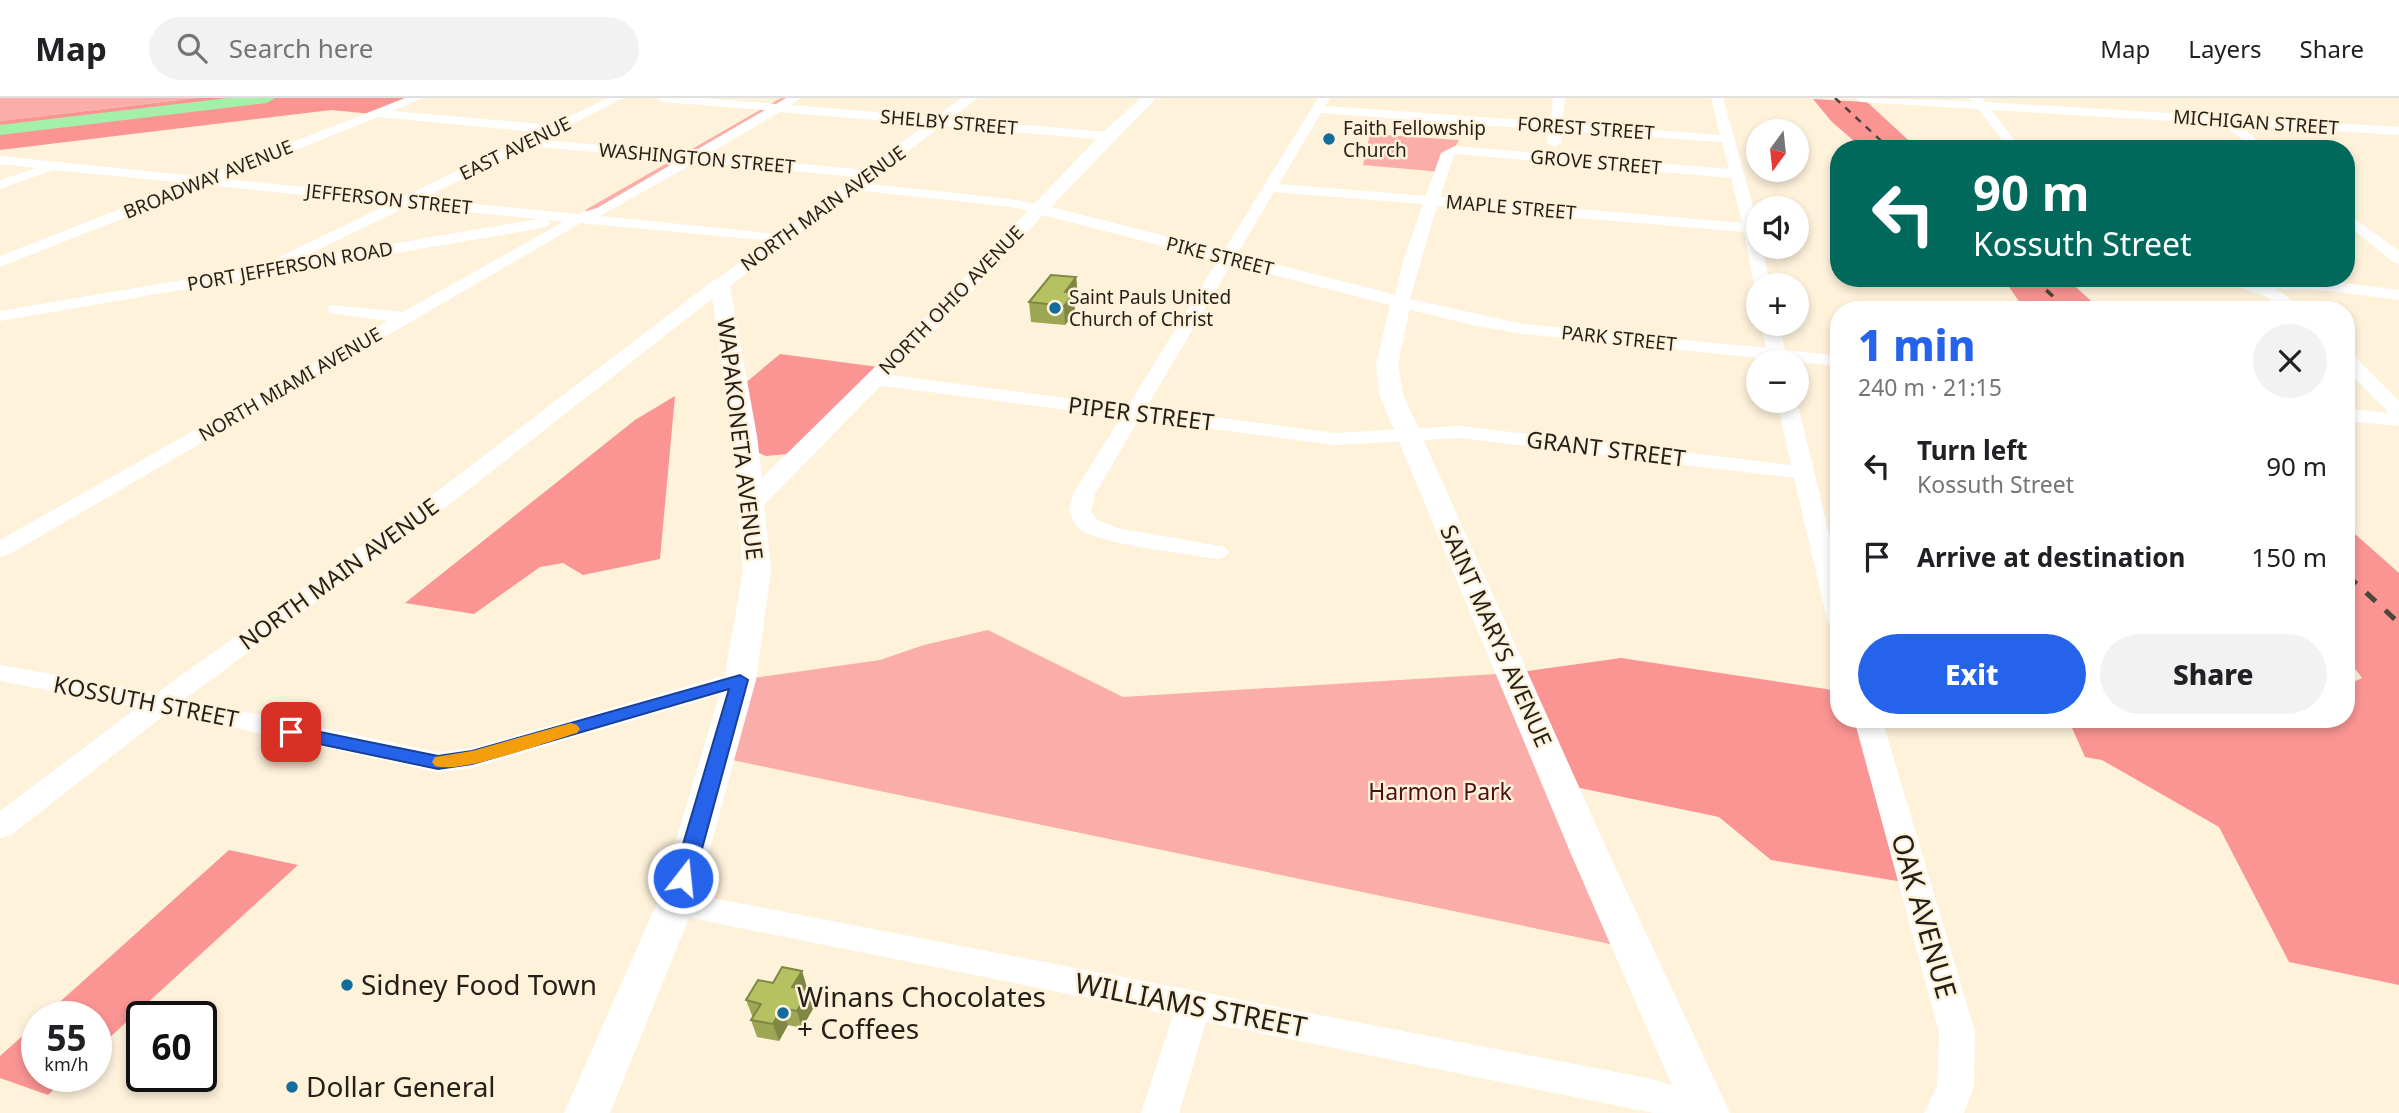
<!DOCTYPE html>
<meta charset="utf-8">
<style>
:root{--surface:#fff;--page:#f2f2f2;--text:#202124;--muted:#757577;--line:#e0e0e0;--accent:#2563eb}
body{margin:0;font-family:"Noto Sans",sans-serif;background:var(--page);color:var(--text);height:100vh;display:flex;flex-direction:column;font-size:26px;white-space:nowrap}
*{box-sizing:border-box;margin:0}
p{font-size:23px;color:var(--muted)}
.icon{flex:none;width:38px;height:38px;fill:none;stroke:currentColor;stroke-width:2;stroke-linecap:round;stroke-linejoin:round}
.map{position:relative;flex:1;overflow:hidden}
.side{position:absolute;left:1830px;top:203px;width:525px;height:427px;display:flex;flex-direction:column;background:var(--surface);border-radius:28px;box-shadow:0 4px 10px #0003}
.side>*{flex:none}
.banner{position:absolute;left:1830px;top:42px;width:525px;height:147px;border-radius:28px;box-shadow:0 4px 10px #0003;background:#00695c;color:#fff;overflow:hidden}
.needle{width:46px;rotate:195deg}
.tools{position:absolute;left:1746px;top:21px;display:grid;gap:14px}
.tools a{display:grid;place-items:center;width:63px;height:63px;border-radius:50%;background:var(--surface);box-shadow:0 4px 10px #0003;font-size:35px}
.speed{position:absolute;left:21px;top:903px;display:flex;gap:14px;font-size:35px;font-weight:700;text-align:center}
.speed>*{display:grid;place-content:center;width:91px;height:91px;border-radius:50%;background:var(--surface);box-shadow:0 4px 10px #0003;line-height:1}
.speed small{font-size:18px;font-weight:400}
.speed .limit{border:4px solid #111;border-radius:10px;background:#fff;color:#111}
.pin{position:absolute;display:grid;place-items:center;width:60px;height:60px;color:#fff;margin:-30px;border-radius:14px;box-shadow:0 4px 10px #0006}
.me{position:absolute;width:77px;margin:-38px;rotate:16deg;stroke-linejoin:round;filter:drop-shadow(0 0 5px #0008)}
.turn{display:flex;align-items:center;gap:24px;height:147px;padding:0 28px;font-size:32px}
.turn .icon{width:91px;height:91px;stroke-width:2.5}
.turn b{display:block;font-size:49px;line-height:60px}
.round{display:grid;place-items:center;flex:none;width:74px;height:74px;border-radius:37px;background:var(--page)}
.overview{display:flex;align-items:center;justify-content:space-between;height:119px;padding:0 28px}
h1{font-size:42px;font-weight:800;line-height:52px;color:var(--accent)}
.cta{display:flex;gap:14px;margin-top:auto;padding:14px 28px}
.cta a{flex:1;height:80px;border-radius:42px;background:var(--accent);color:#fff;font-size:28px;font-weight:800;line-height:80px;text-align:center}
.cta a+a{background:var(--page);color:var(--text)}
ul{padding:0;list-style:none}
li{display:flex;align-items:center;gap:21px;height:91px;padding:0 28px}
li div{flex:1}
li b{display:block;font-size:26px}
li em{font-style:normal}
header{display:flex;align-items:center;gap:42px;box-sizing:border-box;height:98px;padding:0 35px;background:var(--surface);border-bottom:2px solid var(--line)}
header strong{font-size:33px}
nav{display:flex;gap:38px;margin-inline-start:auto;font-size:24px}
.search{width:490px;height:63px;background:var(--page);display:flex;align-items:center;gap:18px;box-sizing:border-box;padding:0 24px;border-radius:38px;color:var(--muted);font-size:26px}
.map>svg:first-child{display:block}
</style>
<header>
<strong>Map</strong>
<div class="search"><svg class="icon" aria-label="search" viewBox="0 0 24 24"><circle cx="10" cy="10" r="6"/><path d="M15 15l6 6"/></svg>Search here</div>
<nav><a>Map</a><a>Layers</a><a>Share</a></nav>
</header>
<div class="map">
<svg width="2399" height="1015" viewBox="0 0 2399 1015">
<rect width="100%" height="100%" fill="#fef2db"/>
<!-- green -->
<path fill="#fbadaa" d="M0,0H196L0,23Z
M781,0H795L580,120L587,111Z
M1370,36L1459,42L1441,74L1363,67Z
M988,532L1123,599L1513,575L1634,851L718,659L740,582L880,562L924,547Z"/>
<!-- forest -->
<path fill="#fa9593" d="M197,0H416L373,16L331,12L0,52V23Z
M1813,1L1867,4L1918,51H1863L1831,23Z
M2003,180H2066L2101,212H2029L2018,202Z
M780,256L886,270L787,356L766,358L759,355L737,292Z
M675,298L660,461L583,477L563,465L540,469L474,516L405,505L635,322Z
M2347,429L2399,475V887L2289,864L2219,729L2102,662L2085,659L2068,621H2347V587L2362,580L2347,560Z
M1621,560L1839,593V621H1868L1915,786L1771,762L1719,719L1561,686L1513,575Z
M229,752L298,767L96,952V919H43Z
M37,925V978H68L48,997L0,980V958Z"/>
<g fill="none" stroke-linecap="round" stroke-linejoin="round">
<!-- stream -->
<path stroke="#a5f0a9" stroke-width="2.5" d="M0,28L26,29"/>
<!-- river -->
<path fill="#a5f0a9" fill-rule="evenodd" d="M228,0H275L267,5L0,37V27Z"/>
<!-- minor -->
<path fill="#fff" fill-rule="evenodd" d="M405,0H422L393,13L552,27L608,0H623L542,42L691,55L765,12L662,4L656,0H704L776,6L786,0H801L791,7L1108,34L1114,38L1108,42L780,14L707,57L867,72L874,76L867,80L696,64L600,118L778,136L786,141L783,144L581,125L8,457L0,459V442L388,223L330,215L327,211L330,207L403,214L563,124L547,122L550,125L547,128L542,130L0,223V213L283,165L279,161L281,158L389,106L207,87L0,169V158L187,85L53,72L0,91V82L37,70L0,66V58L204,79ZM378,19L538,34L403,99L224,81ZM529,48L679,62L597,110L577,116L422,101ZM408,108L538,121L297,162Z
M1318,0H1330L1325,8L1550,24L1553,0H1565L1562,25L1720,37L1711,0H1723L1759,130V149H1762L1770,187H1759V191L1754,187L1744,134L1437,108L1410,201L1523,226L1766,250L1761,226H1779L1785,252L1839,258V268L1787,263L1769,264L1768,261L1523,236L1472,227L1395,208L1393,204L1404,160L1423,106L1274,94L1146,310L1335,335L1460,328L1791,367L1777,303H1797L1839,477V529L1830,526L1827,521L1794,380L1460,340L1335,347L1139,321L1095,396L1091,413L1097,422L1117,430L1225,449L1229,454L1225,459L1217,461C1189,456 1100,446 1081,432C1075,428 1072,419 1069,413L1073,396L1121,319L875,287L866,281L875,275L1128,308ZM1321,15L1549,32L1547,45L1554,49L1561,45L1562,33L1722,44L1729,71L1455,48L1441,55L1426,98L1279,86ZM1457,56L1731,80L1742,125L1440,99L1454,57Z
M1855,0L1972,3L1970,0H1982L1985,4L2399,29V37L2240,27L2268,51H2254L2223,26L1991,12L2022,51H2009L1978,11L1861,4Z
M851,84L1011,101L1044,108L1046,111L1039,115L1011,109L846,91V85Z
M2347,115L2399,153V166L2393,164L2347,126Z
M2221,180H2246L2257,184L2312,181L2399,192V202L2330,193L2277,191L2304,212H2286L2267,199L2223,183Z
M720,181L726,182L728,186L726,190L455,402L185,601L437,654L472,650L740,573L749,576L753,582L749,588L472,670L437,674L167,615L11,737L0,740V713L138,609L0,583V567L157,595L439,392L714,182Z
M2347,256L2354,258L2399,303V328L2347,323V311L2389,315L2347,272Z
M1854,621H1882L1975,934L1974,988L1964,1015H1924L1937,988L1939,934Z
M676,793L1652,981L1718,1003L1724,1015H1653L1206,924L1179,1015H1141L1173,917L676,817L665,814L660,805L665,796Z"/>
<!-- major -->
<path fill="#fff" fill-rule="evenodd" d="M962,0H978L730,188L757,338L762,380L940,205L1102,35L1141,0H1156L1051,109L1408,200L1411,204L1398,267L1403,296L1609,756L1730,1015H1684L1571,756L1379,296L1376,267L1390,207L1043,117L954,213L764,407L771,473L756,582L695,805L610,1015H564L657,805L724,582L743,473L733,338L710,186Z"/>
<!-- rail-far2 -->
<path stroke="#4b453a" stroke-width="2.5" stroke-dasharray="7 7" stroke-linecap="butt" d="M1835,0L1890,51"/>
<!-- rail-far1 -->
<path stroke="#4b453a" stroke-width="3.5" stroke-dasharray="9 9" stroke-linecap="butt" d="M2033,180L2068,212"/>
<!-- rail -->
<path stroke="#4b453a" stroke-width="5" stroke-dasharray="13 13" stroke-linecap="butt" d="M2347,477L2399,525"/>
</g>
<!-- wall -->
<path fill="#9da653" d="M1076,179L1078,198L1074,203L1075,214L1065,227L1031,224L1029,204Z
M802,873L807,890L806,892H809L814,909L802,930L788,927L779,943L757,939L751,922L753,920L746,902L773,885Z"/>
<!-- shaded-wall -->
<path fill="#7f8744" d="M1076,179L1078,198L1074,203L1075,214L1065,227L1064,208L1065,194Z
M802,873L807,890L798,906L792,889Z
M809,892L814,909L802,930L797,913Z
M782,910L788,927L779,943L773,926Z"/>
<!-- building -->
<path fill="#b6c161" stroke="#7f8744" stroke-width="2" d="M1051,177L1076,179L1065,194L1074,195L1064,208L1029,204Z
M782,869L802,873L792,889L809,892L797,913L782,910L773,926L751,922L761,906L746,902L758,882L773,885Z"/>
<!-- route -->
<path fill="#2563eb" stroke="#184099" stroke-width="2" d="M740,577L748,582L694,780L691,786L683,788L676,786L673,780L729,591L472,666L438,671L291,640L282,634L291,628L438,658L472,653Z"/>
<!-- slow -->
<path fill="#f59e0b" d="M571,625L577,627L580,631L577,635C546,644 463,676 435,668L432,664L435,659L472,653Z"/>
<!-- markers -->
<g fill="#136d9c" stroke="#fef2db" stroke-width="2.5">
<circle cx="1329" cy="41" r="7"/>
<circle cx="1055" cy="210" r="7"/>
<circle cx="347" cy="887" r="7"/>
<circle cx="783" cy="915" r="7"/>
<circle cx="292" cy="989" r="7"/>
</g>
<g text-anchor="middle" stroke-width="5" stroke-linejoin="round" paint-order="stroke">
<!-- far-street labels -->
<g font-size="19" fill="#241f17" stroke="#fef2db">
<text transform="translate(949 24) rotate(5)" y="7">SHELBY STREET</text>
<text transform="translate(2256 24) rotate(4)" y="7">MICHIGAN STREET</text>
<text transform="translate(1586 30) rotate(4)" y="7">FOREST STREET</text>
<text transform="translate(515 50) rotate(-26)" y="7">EAST AVENUE</text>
<text transform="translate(697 60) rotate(5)" y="7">WASHINGTON STREET</text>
<text transform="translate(1596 64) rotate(5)" y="7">GROVE STREET</text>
<text transform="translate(208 81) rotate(-22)" y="7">BROADWAY AVENUE</text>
<text transform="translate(389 101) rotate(6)" y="7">JEFFERSON STREET</text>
<text transform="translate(1511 109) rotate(5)" y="7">MAPLE STREET</text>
<text transform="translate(823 110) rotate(-36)" y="7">NORTH MAIN AVENUE</text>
<text transform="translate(1220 158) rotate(14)" y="7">PIKE STREET</text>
<text transform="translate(290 168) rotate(-10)" y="7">PORT JEFFERSON ROAD</text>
<text transform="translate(951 202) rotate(-46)" y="7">NORTH OHIO AVENUE</text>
<text transform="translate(1619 240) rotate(6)" y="7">PARK STREET</text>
<text transform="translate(290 286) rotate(-30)" y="7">NORTH MIAMI AVENUE</text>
</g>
<!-- far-poi labels -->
<g font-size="19" fill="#241f17" stroke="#fef2db" text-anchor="start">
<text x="1343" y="37">Faith Fellowship<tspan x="1343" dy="22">Church</tspan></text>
<text x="1069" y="206">Saint Pauls United<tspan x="1069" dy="22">Church of Christ</tspan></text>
</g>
<!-- street labels -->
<g font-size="23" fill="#241f17" stroke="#fef2db">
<text transform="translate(1141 316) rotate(7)" y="8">PIPER STREET</text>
<text transform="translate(740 341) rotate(83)" y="8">WAPAKONETA AVENUE</text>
<text transform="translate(1606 351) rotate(7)" y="8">GRANT STREET</text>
<text transform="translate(339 476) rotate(-36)" y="8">NORTH MAIN AVENUE</text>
<text transform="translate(1496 538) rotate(66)" y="8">SAINT MARYS AVENUE</text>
<text transform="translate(146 604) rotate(11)" y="8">KOSSUTH STREET</text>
</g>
<!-- park labels -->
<g font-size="23" fill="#4d0f14" stroke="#fef2db">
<text x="1440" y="702">Harmon Park</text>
</g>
<!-- near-street labels -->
<g font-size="28" fill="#241f17" stroke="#fef2db">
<text transform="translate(1924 818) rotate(74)" y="10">OAK AVENUE</text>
<text transform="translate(1191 907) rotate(11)" y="10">WILLIAMS STREET</text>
</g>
<!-- near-poi labels -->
<g font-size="28" fill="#241f17" stroke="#fef2db" text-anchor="start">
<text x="361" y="897">Sidney Food Town</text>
<text x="797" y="909">Winans Chocolates<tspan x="797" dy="32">+ Coffees</tspan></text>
<text x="306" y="999">Dollar General</text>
</g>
</g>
</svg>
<div class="tools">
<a><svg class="needle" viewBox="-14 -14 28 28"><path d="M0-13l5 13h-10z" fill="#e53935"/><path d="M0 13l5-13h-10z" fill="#757577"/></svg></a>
<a><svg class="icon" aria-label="sound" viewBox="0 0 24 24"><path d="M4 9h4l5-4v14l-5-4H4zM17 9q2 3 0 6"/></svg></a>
<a>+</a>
<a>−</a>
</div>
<div class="speed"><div>55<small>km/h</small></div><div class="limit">60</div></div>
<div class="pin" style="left:291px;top:634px;background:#d93025"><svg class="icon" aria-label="arrive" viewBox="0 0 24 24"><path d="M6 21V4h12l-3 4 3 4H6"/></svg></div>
<svg class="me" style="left:683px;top:780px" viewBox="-20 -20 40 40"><circle r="17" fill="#2563eb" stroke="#fff" stroke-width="3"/><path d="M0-11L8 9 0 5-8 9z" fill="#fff"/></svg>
<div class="banner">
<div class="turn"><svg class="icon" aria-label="left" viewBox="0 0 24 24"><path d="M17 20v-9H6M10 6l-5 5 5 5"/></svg><div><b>90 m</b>Kossuth Street</div></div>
</div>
<section class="side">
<div class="overview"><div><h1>1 min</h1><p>240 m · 21:15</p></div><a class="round"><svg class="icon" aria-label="close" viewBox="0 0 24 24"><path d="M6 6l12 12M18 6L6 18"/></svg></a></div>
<ul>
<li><svg class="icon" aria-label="left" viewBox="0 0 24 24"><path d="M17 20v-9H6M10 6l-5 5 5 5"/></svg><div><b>Turn left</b><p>Kossuth Street</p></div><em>90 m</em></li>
<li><svg class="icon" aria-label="arrive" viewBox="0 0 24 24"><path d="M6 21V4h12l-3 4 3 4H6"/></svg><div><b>Arrive at destination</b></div><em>150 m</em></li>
</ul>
<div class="cta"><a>Exit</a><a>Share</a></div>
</section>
</div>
